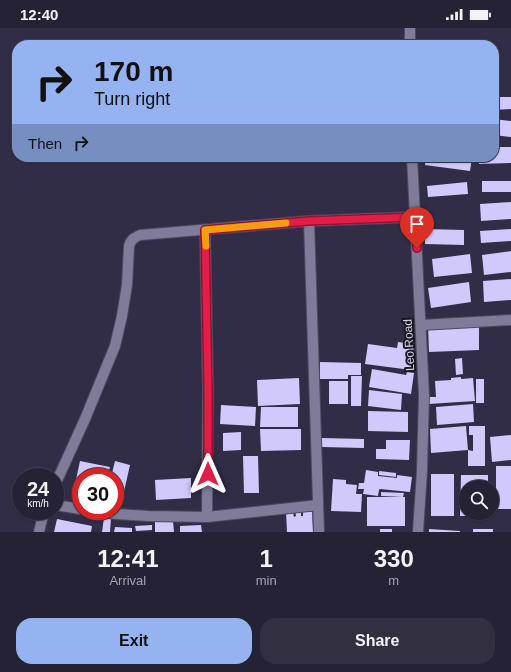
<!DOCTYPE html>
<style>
:root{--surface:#262235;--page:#322f41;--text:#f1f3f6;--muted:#a4a4ad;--line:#423f50;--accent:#95b2f1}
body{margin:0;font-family:Arial,sans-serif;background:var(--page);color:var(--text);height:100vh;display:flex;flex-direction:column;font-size:15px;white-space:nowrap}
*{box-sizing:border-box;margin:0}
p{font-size:13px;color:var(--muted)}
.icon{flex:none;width:22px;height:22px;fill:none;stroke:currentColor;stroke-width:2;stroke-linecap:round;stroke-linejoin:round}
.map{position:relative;height:504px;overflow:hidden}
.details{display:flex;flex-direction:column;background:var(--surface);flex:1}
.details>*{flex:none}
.hud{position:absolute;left:12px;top:12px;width:487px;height:122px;border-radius:16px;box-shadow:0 1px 3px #0004,0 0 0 1px var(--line);background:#95b2f1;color:#111;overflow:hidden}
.controls{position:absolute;left:459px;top:452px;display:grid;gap:8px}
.controls a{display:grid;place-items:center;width:40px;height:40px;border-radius:50%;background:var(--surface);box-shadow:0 1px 3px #0004,0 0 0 1px var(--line);font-size:20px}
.speed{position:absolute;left:12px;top:440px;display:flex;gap:8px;font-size:20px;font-weight:700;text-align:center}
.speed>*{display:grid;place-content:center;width:52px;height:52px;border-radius:50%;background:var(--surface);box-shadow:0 1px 3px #0004,0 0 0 1px var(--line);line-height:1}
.speed small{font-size:10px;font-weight:400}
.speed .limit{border:6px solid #d22;background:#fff;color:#111}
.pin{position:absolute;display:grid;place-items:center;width:34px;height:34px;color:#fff;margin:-41px -17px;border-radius:50% 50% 50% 0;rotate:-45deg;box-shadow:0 0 4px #0007}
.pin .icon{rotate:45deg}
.me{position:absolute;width:44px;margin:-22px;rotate:0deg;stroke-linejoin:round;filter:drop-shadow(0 0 3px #0008)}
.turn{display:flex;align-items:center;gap:14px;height:84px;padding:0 16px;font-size:18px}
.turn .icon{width:52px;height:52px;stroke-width:2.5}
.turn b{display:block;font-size:28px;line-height:34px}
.then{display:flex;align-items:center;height:38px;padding:0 16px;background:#0003;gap:8px;font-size:15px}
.eta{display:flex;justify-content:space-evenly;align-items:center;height:68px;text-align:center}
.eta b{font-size:24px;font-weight:700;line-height:28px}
.primary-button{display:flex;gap:8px;margin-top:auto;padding:8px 16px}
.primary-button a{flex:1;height:46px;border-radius:16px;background:var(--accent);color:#111;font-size:16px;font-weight:700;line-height:46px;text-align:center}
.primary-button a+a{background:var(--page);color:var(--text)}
.status{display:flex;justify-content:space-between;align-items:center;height:28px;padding:0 20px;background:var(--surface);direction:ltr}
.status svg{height:11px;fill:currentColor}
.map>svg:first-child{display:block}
</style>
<div class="status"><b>12:40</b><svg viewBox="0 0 49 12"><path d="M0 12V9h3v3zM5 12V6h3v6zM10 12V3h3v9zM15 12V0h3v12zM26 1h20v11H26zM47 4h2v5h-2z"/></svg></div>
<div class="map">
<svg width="511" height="504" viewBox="0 0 511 504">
<rect width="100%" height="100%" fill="#322d47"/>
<!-- building -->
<path fill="#d1c8fc" d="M494,69H511V81L494,82Z
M494,91L511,93V109L494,107Z
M494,119H511V135L479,136V129H494Z
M426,129L472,130L470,143L425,137Z
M482,153H511V164H482Z
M467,154L468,166L428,169L427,158Z
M511,174V191L481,193L480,176Z
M425,201L464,202V217L425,216Z
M511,201V213L481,215L480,203Z
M511,223V244L484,247L482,227Z
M470,226L472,245L434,249L432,231Z
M511,251V272L484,274L483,253Z
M469,254L471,274L431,280L428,260Z
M479,295V322L429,324L428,297Z
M398,314L414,316L411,342L365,336L368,316L397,320Z
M462,330L463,346L456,347L455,331Z
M320,334L361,335V347H348V351H320Z
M372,341L406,347L407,344L414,345L411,366L369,359Z
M351,348H362L361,378H351Z
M461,349V351L473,350L475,373L429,376V369H436L435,353L451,352V350Z
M299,350L300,376L258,378L257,352Z
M476,351H484V375H476Z
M329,353H348V376H329Z
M369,362L402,366L401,382L368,378Z
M473,376L474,394L437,397L436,379Z
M221,377L256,379L255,398L220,396Z
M261,379H298V399H260Z
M368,383L408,384V404L368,403Z
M466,398L468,422L431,425L430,401Z
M469,398H485V438H468V422L473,423V407H469Z
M260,401H301V422L261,423Z
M241,404V422L223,423V405Z
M511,407V432L492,434L490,409Z
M322,410L364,411V420L322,419Z
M386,412H410L409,432L376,431V421H386Z
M243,428H258L259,465H244Z
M80,433L110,439L107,449H81V462L74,461Z
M115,433L130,437L121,477L115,475V449H111Z
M496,438H511V481H496Z
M366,442L378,444V448L397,450V447L412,449L410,464L380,461L379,462L378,468L363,466L364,461H358L359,455H364Z
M379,443L396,445V449L379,447Z
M431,446H454V488H431Z
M461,447H488V459H466V485H487V488H460Z
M191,450V470L156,472L155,452Z
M333,451L346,452V456L357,457L356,466H362L361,484L331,483Z
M381,464L404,465L403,469L381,468Z
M367,469H405V498H367Z
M303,481H312L313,504H287L286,484H293L294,489L296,488L295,483L301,482V488H303Z
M104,490H111L110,504H102Z
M57,491L92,498L91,504H54Z
M173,493L174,504H155V494Z
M152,497V502L136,503L135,498Z
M201,497L202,504H180V498Z
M115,499L132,500V504H114Z
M380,501H392V504H380Z
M429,501L460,503V504H429Z
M473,501H493V504H473Z"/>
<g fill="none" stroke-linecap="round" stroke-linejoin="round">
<defs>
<path id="minor" d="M410,0V17
M412,129L424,367L422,443L418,504
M309,193L319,504
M205,202L208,360L207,489
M421,297L511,292
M55,457L85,391L115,318L122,288L127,257L129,218C131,211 134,210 140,207L309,193L415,189
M55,477L81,481
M96,483L116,486L148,488L207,489L318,477
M39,504L44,483"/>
</defs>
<!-- minor casing -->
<use href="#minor" stroke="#4e4a60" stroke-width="12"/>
<!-- minor -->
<use href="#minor" stroke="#817b9a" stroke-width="10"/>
</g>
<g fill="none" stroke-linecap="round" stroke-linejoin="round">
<defs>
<path id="route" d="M208,446V360L205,202L309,193L415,189L417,220"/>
</defs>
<!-- route casing -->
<use href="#route" stroke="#92132f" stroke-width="10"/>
<!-- route -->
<use href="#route" stroke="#e11d48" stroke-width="7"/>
<!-- slow -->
<path stroke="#f59e0b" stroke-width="7" d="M206,218L205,202L286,195"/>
</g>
<g text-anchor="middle" stroke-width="4" stroke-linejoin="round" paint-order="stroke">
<!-- street labels -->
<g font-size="12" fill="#d5d3e4" stroke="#1a1723">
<text transform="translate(409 317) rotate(-93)" y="4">Leo Road</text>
</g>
</g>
</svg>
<div class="controls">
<a><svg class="icon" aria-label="search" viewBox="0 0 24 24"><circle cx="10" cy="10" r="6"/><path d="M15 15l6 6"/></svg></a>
</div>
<div class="speed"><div>24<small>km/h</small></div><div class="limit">30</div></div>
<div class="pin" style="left:417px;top:220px;background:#d93025"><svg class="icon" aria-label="arrive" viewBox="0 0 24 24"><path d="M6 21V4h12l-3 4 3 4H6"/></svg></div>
<svg class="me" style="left:208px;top:446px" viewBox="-20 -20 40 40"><path d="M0-17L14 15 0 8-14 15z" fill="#e11d48" stroke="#fff" stroke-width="4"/></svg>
<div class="hud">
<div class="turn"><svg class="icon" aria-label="right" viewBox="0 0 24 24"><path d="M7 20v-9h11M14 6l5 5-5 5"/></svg><div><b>170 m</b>Turn right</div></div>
<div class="then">Then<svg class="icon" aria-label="right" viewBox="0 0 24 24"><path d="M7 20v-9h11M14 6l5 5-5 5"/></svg></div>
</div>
</div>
<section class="details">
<div class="eta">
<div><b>12:41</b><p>Arrival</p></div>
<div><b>1</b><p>min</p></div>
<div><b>330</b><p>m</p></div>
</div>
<div class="primary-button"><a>Exit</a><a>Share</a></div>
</section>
